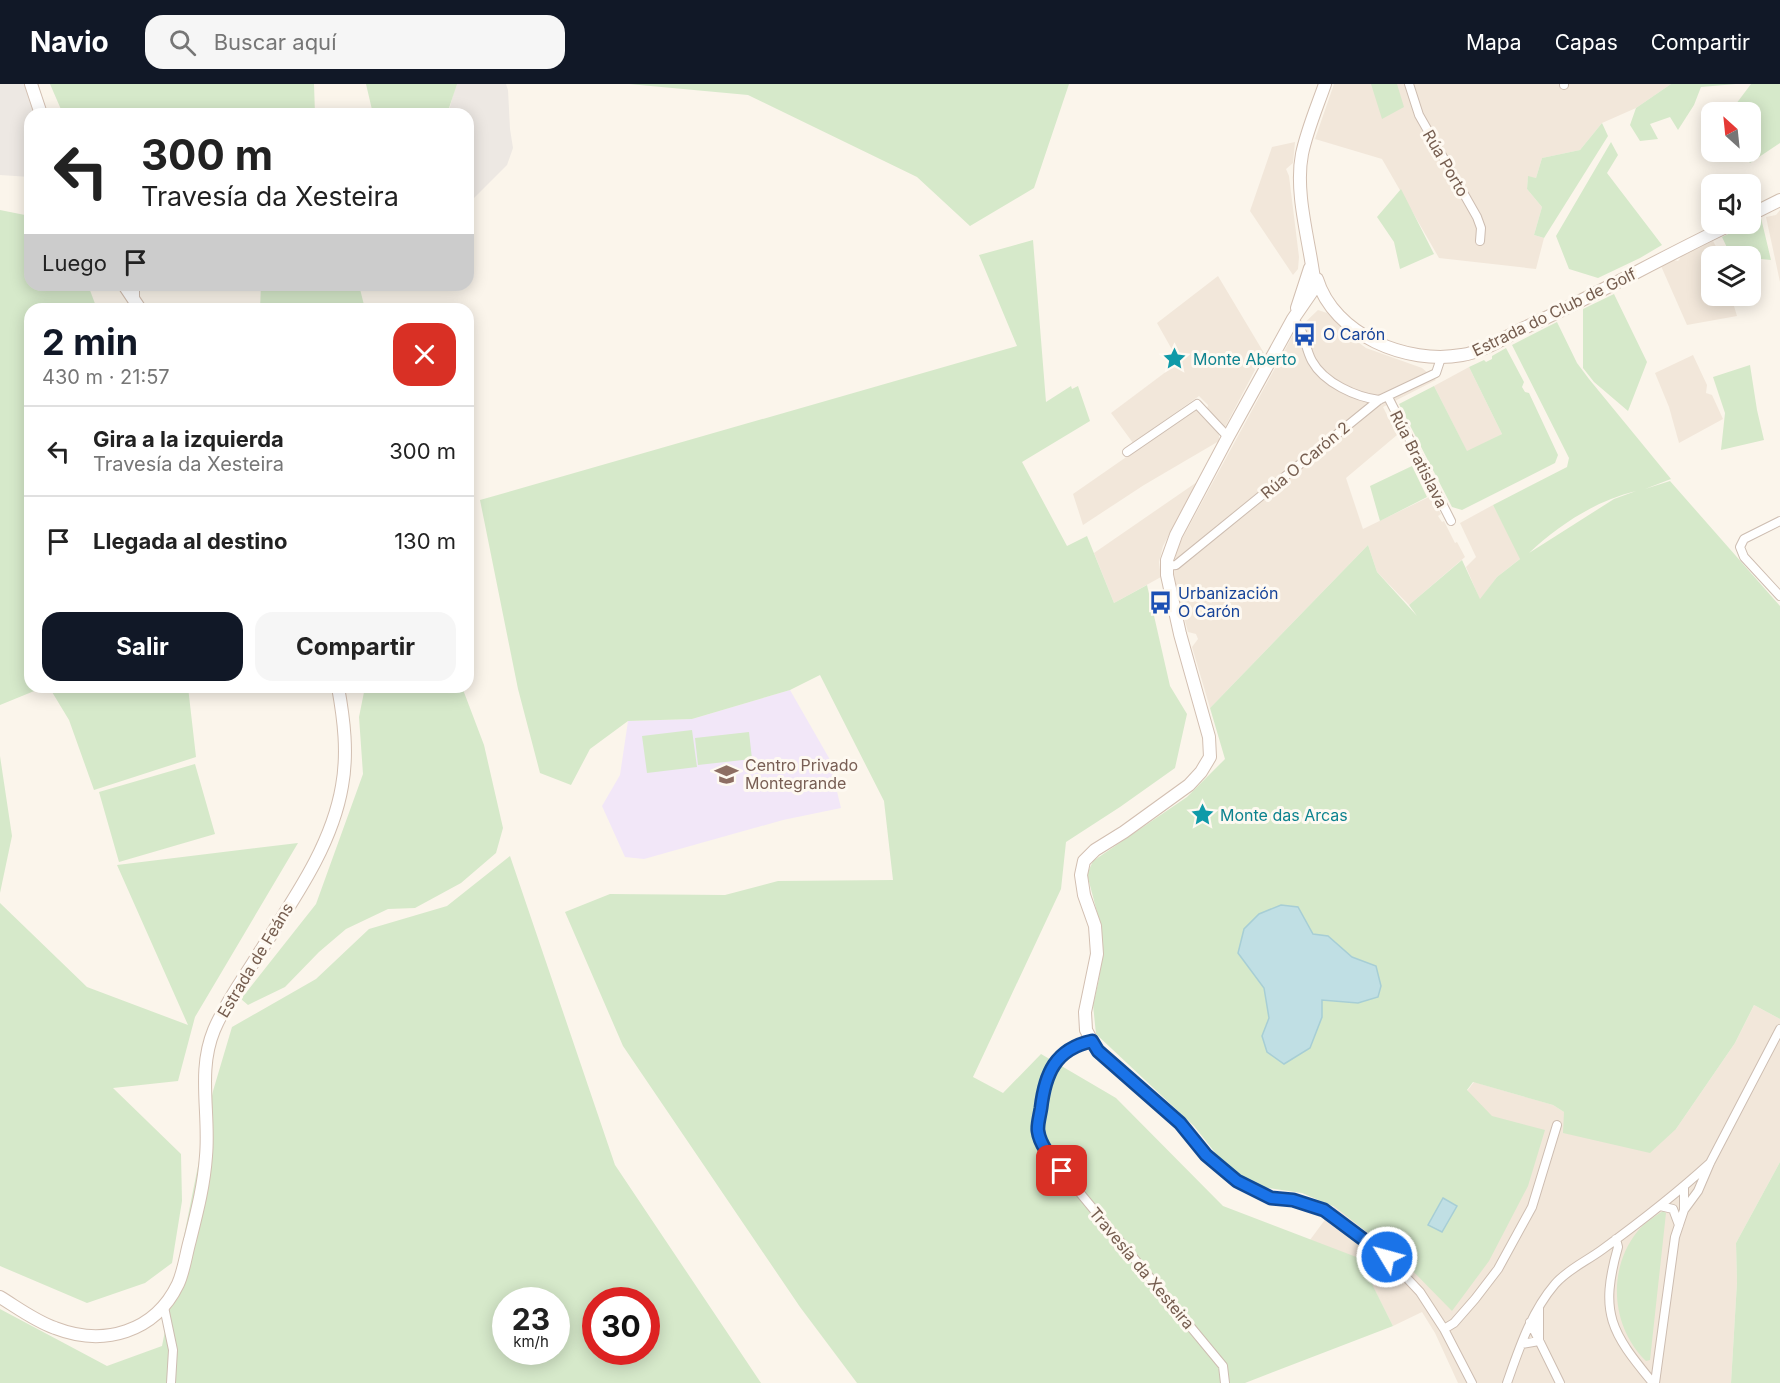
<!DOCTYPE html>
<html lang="es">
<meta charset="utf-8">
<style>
:root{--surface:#fff;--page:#f6f6f6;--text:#222;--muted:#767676;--line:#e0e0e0;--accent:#111827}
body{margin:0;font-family:Inter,sans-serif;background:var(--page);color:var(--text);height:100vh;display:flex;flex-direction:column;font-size:22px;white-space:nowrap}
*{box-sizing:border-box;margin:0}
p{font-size:20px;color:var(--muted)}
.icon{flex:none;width:33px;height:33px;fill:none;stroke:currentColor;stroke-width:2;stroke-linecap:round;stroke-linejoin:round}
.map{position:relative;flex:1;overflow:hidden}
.drawer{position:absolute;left:24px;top:219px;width:450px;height:390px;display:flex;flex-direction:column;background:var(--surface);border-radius:18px;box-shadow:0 3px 15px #0003}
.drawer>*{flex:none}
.banner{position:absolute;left:24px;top:24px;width:450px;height:183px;border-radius:18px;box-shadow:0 3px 15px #0003;background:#fff;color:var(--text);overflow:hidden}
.needle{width:39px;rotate:333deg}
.fabs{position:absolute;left:1701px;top:18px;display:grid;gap:12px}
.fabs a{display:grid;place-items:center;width:60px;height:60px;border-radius:12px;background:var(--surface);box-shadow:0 3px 15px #0003;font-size:30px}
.speed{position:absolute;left:492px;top:1203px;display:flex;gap:12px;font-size:30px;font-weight:700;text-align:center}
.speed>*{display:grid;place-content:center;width:78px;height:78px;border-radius:50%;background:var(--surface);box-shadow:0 3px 15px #0003;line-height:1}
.speed small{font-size:15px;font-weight:400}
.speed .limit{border:9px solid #d22;background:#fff;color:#111}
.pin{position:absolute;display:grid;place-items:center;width:51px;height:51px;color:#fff;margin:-26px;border-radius:12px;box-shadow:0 3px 9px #0006}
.me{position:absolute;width:66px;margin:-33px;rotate:307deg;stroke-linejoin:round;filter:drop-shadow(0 0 4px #0008)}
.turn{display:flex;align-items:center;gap:21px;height:126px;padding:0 18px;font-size:27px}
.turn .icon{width:78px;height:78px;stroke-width:2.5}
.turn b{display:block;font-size:42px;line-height:51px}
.then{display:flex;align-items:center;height:57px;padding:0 18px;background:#0003;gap:12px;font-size:22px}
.round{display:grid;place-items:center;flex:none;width:63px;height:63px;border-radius:18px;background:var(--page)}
.summary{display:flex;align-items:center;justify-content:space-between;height:102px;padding:0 18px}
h1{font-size:36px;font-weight:700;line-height:45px;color:var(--accent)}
.button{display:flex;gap:12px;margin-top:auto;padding:12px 18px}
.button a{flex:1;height:69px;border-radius:18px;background:var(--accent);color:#fff;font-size:24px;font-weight:700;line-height:69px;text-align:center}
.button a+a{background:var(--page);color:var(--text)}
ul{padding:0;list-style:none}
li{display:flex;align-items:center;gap:18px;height:90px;padding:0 18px;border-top:2px solid var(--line)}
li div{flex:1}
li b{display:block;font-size:22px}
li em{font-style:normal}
header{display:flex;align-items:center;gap:36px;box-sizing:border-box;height:84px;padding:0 30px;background:var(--accent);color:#fff}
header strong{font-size:28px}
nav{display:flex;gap:33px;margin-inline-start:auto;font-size:21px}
.search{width:420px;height:54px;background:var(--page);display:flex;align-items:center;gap:15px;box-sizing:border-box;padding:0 21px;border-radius:18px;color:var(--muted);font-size:22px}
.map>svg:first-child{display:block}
</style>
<header>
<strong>Navio</strong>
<div class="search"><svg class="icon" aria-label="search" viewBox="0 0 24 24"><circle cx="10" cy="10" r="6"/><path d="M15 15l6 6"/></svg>Buscar aquí</div>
<nav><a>Mapa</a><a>Capas</a><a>Compartir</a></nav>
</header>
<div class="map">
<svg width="1780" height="1299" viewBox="0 0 1780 1299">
<rect width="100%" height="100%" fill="#fbf5eb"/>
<!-- residential -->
<path fill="#f2e7da" d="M1334,0H1671L1636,24L1602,39L1580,66L1542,74L1536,94L1528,93L1527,105L1542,123L1534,151L1544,154L1536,185L1439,174L1382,75L1315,55Z
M1295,58L1293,79L1286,85L1289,92L1299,173L1298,185L1293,191L1250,127L1272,63Z
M1780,126V198L1766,133L1776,131Z
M1713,157L1721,172H1712V212H1731L1737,232L1687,241L1661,182L1674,176L1678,177L1681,173Z
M1218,192L1264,269L1251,277L1255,286L1225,343H1221L1207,325L1208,321L1199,312L1133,359L1111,329L1179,278L1157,239Z
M1318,226L1327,229L1351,253L1366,264L1422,284L1436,296L1383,323L1397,351L1346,394L1363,445L1431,412L1441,430L1438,432L1442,438L1444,437L1455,459L1457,458L1465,473L1409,521L1377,488L1368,461L1210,624L1192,563L1198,555L1196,550L1188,548L1178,511L1174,490L1176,466L1294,249Z
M1693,271L1707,301L1706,309L1712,311L1723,335L1679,359L1669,323L1655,289Z
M1469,283L1502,350L1467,368L1434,302Z
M1194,326L1199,327L1215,344L1219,351V357L1144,401L1083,441L1073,410Z
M1197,398L1163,462L1159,478L1161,493L1114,519L1094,469Z
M1493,421L1521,474L1497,493L1480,516L1466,483L1476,473L1460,439Z
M1754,921L1780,935V1078L1736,1159L1737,1198L1731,1299H1458L1435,1249L1422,1228L1393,1242L1359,1175L1310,1156L1372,1072L1434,983L1467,1007L1474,998L1553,1021L1564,1028L1676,1045L1735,959Z"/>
<!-- industrial -->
<path fill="#ede8e3" d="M0,0H24L34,30H30V93L0,91Z
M456,0H506L508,6L510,45L513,64L507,81L471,117L474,87L468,82V30H448Z"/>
<!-- education -->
<path fill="#f2e7f8" d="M790,606L829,674L841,724L783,736L644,775L625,773L602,722L620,691L628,637L692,635Z"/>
<!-- green -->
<path fill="#d6e9ca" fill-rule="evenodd" d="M50,0H314L315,30H63Z
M366,0H457L447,30H373Z
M629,0H1069L1034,104L970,142L917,93L748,11Z
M1371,0H1397L1404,23L1382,35Z
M1671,0H1736L1701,3L1694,21L1678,46L1670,33L1650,40L1658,55L1640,57L1630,41L1636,24Z
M1751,0H1780V59L1750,79L1742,68H1750V28H1730Z
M1602,39L1608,52L1544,154L1534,151L1542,123L1527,105L1528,92L1536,94L1542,74L1580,66Z
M1611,58L1618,71L1607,89L1662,161L1640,174L1598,194L1569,185L1556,152Z
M1401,105L1434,170L1400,185L1394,158L1377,133Z
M0,126L30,132V201H88L97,225H30V603H44L0,621Z
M1761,134L1771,176L1731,172L1722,153Z
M1033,156L1046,318L1071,302L1072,305L1078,302L1090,337L1022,378L1067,462L1087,452L1114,519L1147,501L1170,602L1187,630L1175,684L1120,723L1066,758L1061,805L973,993L1003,1009L1041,970L1116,1014L1223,1122L1359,1174L1393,1242L1245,1299H857L800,1223L623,962L565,828L610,810L725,811L778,797L893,796L884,717L820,591L790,606L692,635L628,637L590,665L571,701L540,689L518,605L480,416L1017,262L979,171Z
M261,201H359L365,225H260Z
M1614,210L1647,278L1628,327L1594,298L1583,284V225Z
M1557,238L1577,279L1589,295L1671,395L1645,405L1670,397L1780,522V935L1754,921L1735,959L1676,1045L1650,1069L1563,1049L1564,1028L1553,1021L1473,998L1467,1006L1492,1032L1545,1046L1528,1102L1489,1177L1452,1227L1400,1174L1335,1123L1302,1109L1256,1102L1221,1076L1194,1042L1096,950L1093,921L1099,895L1102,847L1087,790L1093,777L1187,713L1225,675L1210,624L1368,461L1377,488L1417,532L1409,521L1462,476L1480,515L1497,493L1520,475L1493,421L1567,383L1569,374L1512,261ZM1636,407L1614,415L1529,469C1559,441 1595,417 1636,407Z
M1506,264L1524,298L1522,303L1525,308L1529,309L1558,371L1555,379L1462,426L1452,423L1399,320L1434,302L1467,367L1502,350L1469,283L1484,276L1486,278L1492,275V272Z
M1750,281L1757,326L1764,356L1721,366L1725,329L1713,293Z
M1412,382L1427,413L1380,437L1370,402Z
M49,603H188L196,673L94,706L69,636Z
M365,603H462L484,661L503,744L496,769L461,799L415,824L388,825L346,845L319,868L285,903L248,921L241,915L316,820L363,690L359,633Z
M692,646L697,683L647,689L642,652Z
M749,648L752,675L698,681L695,654Z
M0,672L12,752L0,809Z
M195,680L215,750L119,778L99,708Z
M298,759L195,933L178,997L113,1004L181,1070L182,1117L172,1179L145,1199L87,1219L0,1182V819L87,903L188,941L117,781Z
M510,772L615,1081L761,1299H0V1225L107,1282L162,1262L213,1007L232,943L316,895L369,845L447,822ZM506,1216H556V1268H506ZM596,1216H646V1268H596Z
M1780,1078V1299H1731L1737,1198L1736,1159Z
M1663,1127L1666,1129L1650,1276L1646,1277C1611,1243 1607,1186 1637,1148C1644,1139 1654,1133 1663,1127Z"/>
<!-- water -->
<path fill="#c0dfe4" stroke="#a7ced5" stroke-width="1.5" d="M1281,821L1298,823L1313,850L1328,852L1352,873L1376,882L1381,902L1378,913L1358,919L1322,916V933L1310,964L1284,980L1267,968L1262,952L1269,934L1264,904L1238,869L1244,845L1259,830Z
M1443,1114L1457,1122L1442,1148L1428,1141Z"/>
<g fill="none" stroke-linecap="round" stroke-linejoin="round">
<defs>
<path id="street" d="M1409,0L1419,31L1477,133L1481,144L1480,157
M1564,1V0
M135,216V201
M1293,235C1306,247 1304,263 1312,277C1324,299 1356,313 1379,316
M1388,313L1451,437
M1127,368L1197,320L1228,353
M1780,437L1744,455L1740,463L1744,473L1780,512
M1167,482L1176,481L1379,316L1436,289L1441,274
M1660,1122L1673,1125L1679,1141
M1684,1126L1698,1107L1710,1079L1780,945
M1616,1155L1618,1163C1599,1230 1611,1248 1653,1299
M164,1223L173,1266L171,1299
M1530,1238L1560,1299
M1444,1245L1454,1239L1475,1215L1498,1185L1532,1123L1557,1041
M1522,1260L1539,1257V1224
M1225,1299L1223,1282L1047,1069L1038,1047L1045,994L1060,973L1082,959L1092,957L1098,967L1180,1039L1206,1071L1237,1097L1271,1114L1293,1116L1324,1126L1387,1173L1420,1208L1444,1245L1472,1299
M1507,1299C1519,1265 1531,1228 1555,1200C1568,1185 1587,1177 1603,1165C1640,1138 1676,1110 1710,1079
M1655,1299L1675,1153L1684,1126V1103"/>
<path id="secondary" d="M31,0L41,30
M1750,131L1780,116
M1317,195C1334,251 1407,281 1462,271C1483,268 1505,253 1524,244C1595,212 1662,173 1732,140
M124,201L140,225
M1297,224L1310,184
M1092,957L1086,946L1085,928L1097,870L1095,842L1084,811L1081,791L1084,777L1095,766L1124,748L1189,701L1201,688L1210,673L1209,653L1180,550L1167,491V476L1176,451L1228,353L1293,235L1315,203C1311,162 1294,111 1302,70C1307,46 1317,23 1325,0
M0,1213C18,1224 35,1237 55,1244C104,1263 155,1248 178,1200C184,1187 186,1170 190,1156C197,1128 204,1101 206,1072C210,1029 197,987 214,946C224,922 239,901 253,879C287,824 331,767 342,702C348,669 344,636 338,603"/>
</defs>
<!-- street casing -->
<use href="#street" stroke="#cdbdb1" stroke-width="10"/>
<!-- secondary casing -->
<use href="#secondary" stroke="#d2bfb1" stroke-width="14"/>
<!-- street -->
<use href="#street" stroke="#fff" stroke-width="8"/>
<!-- secondary -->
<use href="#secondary" stroke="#fff" stroke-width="12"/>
</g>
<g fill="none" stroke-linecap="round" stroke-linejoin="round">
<defs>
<path id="route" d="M1062,1087C1053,1076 1040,1062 1038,1047C1037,1041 1040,1031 1041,1024C1045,990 1055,965 1092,957L1098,967L1180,1039L1206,1071L1237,1097L1271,1114L1293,1116L1324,1126L1387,1173"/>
</defs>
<!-- route casing -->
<use href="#route" stroke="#114b97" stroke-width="15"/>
<!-- route -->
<use href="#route" stroke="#1a73e8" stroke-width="10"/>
</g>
<!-- icons -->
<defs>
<symbol id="bus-bare" viewBox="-9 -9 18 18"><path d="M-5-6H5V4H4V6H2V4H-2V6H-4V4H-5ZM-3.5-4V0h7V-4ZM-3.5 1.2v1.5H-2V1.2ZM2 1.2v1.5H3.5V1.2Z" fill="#1a4fb4" stroke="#fef9f1" stroke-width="2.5" paint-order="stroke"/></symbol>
<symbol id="sight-bare" viewBox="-9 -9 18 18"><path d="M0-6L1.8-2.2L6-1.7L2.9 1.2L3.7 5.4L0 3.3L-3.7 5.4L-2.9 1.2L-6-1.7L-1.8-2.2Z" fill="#0f9aa8" stroke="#fef9f1" stroke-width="2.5" paint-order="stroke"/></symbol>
<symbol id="school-bare" viewBox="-9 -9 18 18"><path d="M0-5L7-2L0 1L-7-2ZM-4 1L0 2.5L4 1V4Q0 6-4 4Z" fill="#8d6e63" stroke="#fef9f1" stroke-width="2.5" paint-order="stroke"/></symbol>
</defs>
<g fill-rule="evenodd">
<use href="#bus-bare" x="1288" y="234" width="33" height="33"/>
<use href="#sight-bare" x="1158" y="258" width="33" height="33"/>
<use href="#bus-bare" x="1144" y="502" width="33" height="33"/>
<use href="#school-bare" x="710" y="674" width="33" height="33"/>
<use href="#sight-bare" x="1186" y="714" width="33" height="33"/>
</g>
<g text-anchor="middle" stroke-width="6" stroke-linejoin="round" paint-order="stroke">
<!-- street labels -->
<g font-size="16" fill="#755d4f" stroke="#fef9f1">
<text transform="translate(1446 79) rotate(60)" y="6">Rúa Porto</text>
<text transform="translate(1554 228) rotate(-26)" y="6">Estrada do Club de Golf</text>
<text transform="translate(1419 375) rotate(63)" y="6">Rúa Bratislava</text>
<text transform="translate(1305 376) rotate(-40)" y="6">Rúa O Carón 2</text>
<text transform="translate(255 876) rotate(-59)" y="6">Estrada de Feáns</text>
<text transform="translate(1142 1184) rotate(50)" y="6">Travesía da Xesteira</text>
</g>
<!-- transit labels -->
<g font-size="16" fill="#164399" stroke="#fef9f1" text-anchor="start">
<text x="1323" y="256">O Carón</text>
<text x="1178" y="515">Urbanización<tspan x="1178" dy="18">O Carón</tspan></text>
</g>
<!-- culture labels -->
<g font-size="16" fill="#0d838f" stroke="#fef9f1" text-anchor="start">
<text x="1193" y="281">Monte Aberto</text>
<text x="1220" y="737">Monte das Arcas</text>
</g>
<!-- education labels -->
<g font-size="16" fill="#785e54" stroke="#fef9f1" text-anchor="start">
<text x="745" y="687">Centro Privado<tspan x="745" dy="18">Montegrande</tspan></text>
</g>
</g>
</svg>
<div class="fabs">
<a><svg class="needle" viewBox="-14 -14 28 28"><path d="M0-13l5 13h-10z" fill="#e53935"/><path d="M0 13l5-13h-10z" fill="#767676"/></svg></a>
<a><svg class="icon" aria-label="sound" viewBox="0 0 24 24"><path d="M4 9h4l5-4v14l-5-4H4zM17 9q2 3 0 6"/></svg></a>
<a><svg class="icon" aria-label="layers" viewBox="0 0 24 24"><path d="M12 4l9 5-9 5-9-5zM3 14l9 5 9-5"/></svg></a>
</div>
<div class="speed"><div>23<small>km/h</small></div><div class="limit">30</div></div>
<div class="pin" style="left:1062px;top:1087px;background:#d93025"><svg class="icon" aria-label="arrive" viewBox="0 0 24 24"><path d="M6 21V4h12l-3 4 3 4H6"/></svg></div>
<svg class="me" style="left:1387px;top:1173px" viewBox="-20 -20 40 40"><circle r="17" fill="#1a73e8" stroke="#fff" stroke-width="3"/><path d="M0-11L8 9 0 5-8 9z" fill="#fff"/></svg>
<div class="banner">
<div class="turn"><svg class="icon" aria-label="left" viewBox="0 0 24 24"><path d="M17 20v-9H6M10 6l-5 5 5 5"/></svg><div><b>300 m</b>Travesía da Xesteira</div></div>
<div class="then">Luego<svg class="icon" aria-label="arrive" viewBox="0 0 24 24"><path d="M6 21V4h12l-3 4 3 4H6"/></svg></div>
</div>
<section class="drawer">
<div class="summary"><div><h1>2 min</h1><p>430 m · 21:57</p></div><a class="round" style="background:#d93025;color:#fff"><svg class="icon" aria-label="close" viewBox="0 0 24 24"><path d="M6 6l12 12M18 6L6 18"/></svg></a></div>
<ul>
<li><svg class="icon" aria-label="left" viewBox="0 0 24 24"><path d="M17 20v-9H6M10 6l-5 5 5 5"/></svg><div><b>Gira a la izquierda</b><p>Travesía da Xesteira</p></div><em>300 m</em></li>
<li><svg class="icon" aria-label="arrive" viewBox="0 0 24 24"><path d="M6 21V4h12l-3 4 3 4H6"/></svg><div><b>Llegada al destino</b></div><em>130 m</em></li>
</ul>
<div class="button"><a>Salir</a><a>Compartir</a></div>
</section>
</div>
